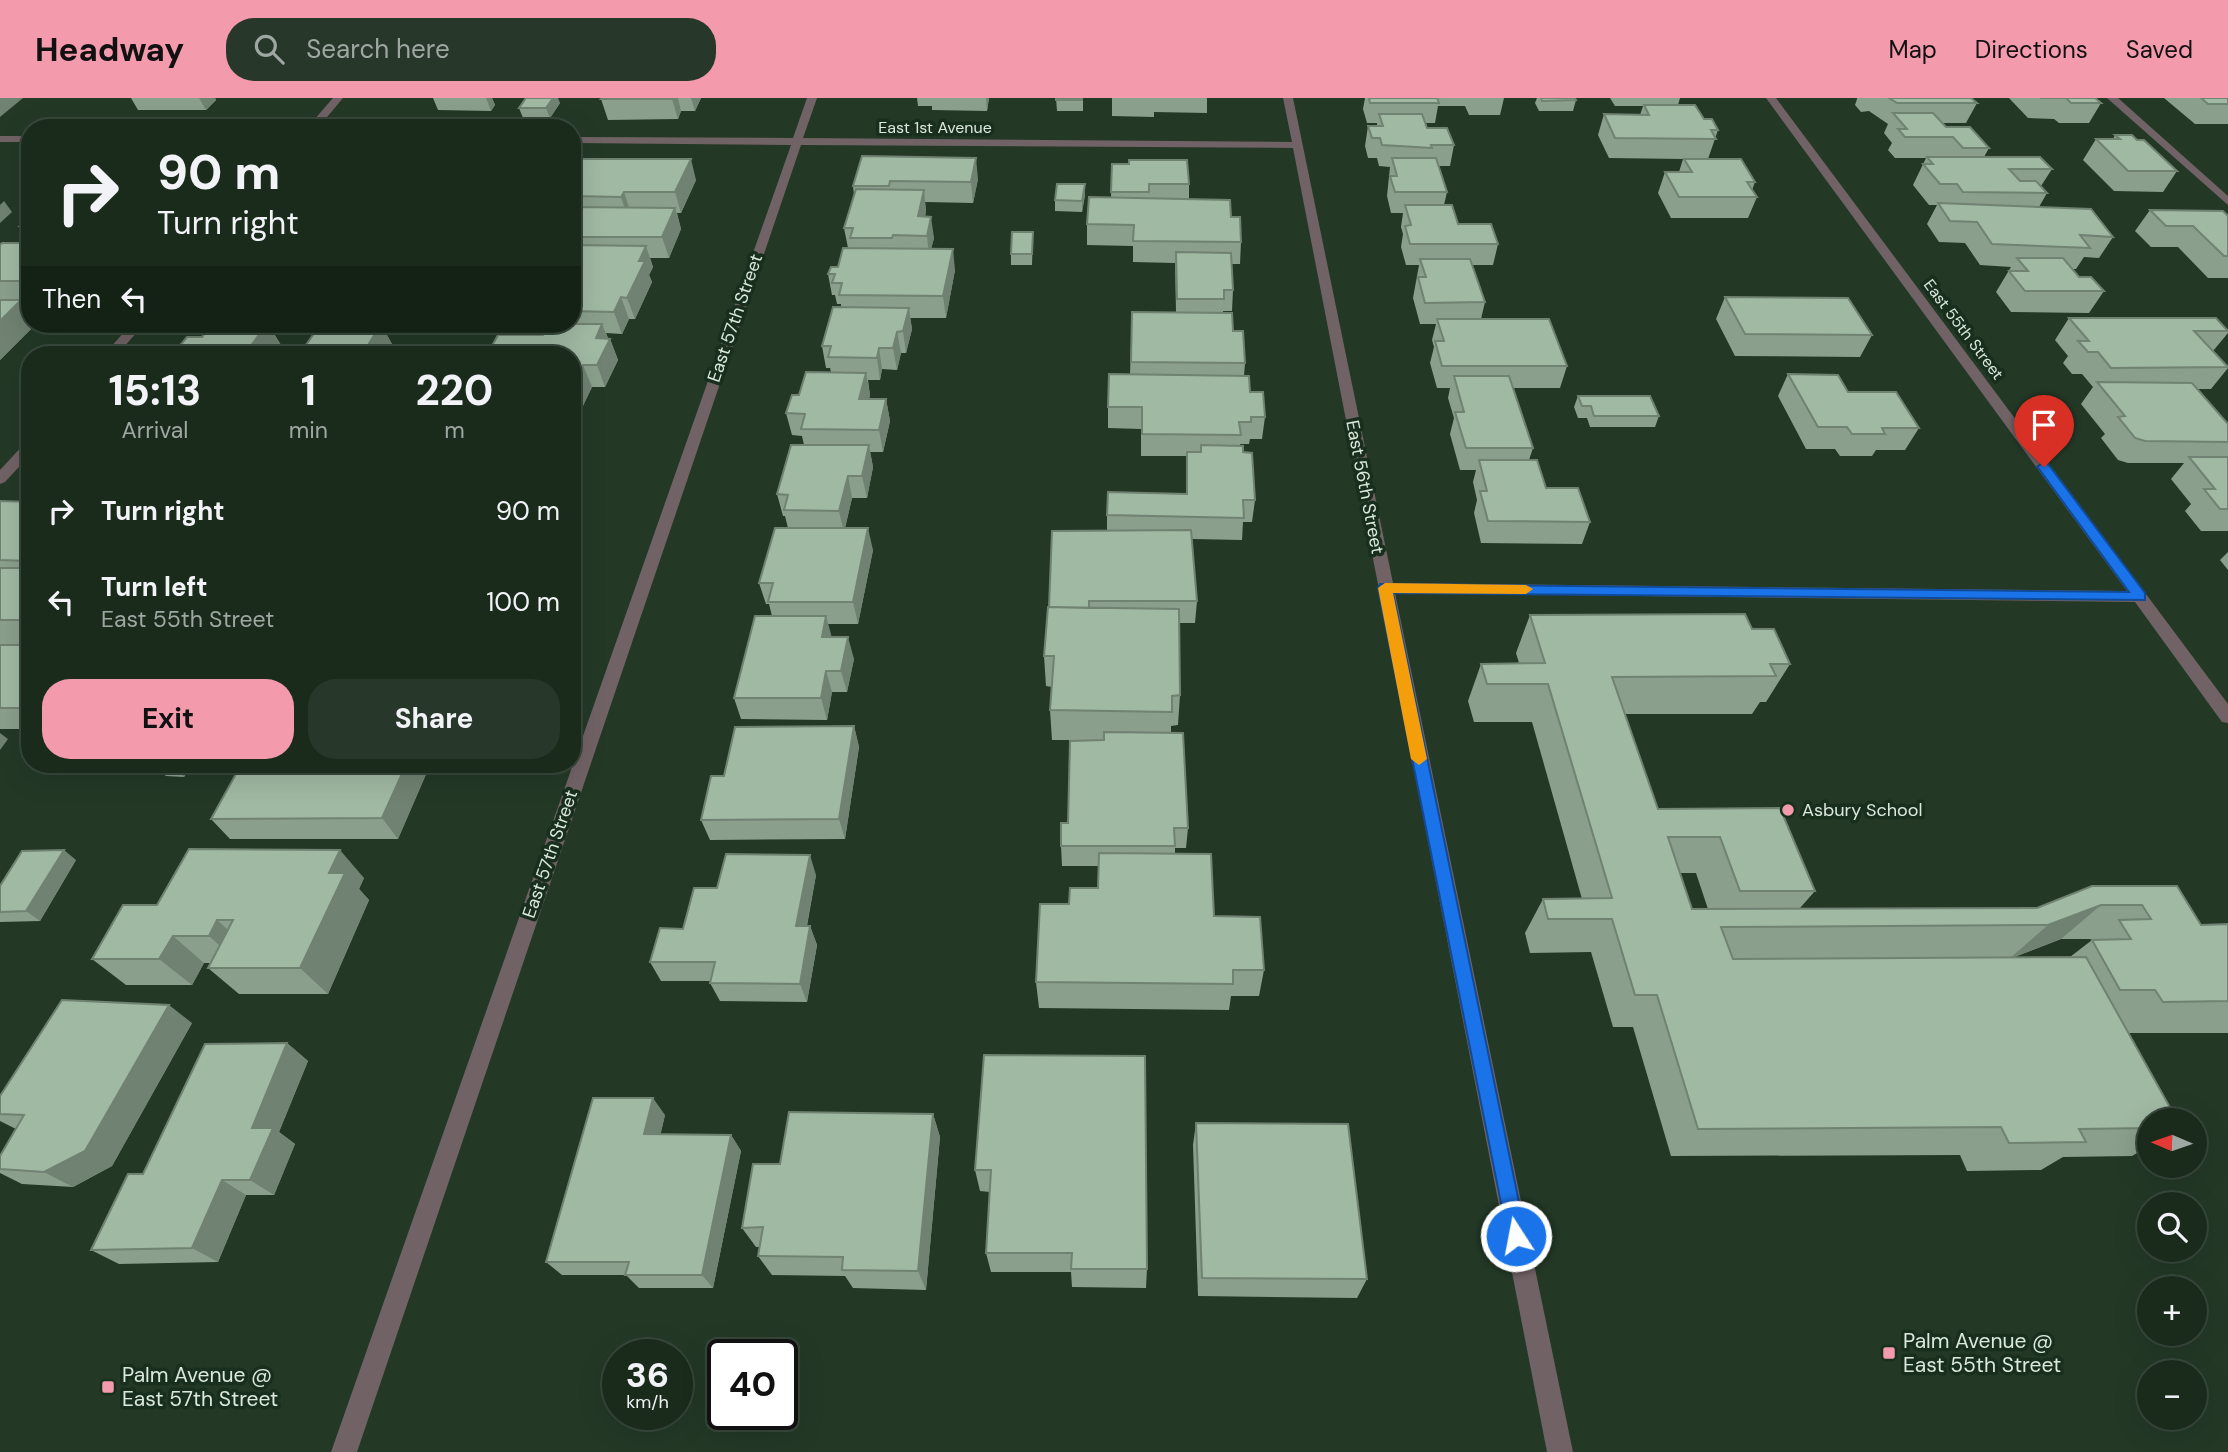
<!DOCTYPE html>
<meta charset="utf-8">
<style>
:root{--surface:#1a2b1c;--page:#273729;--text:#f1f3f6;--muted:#9fa7a3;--line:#38473b;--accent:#f39aac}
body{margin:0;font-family:"DM Sans",sans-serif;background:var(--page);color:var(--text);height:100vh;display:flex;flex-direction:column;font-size:26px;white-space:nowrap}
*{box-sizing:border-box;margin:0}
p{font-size:23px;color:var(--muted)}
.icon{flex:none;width:38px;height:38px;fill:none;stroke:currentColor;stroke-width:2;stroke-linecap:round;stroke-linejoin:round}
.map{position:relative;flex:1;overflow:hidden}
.details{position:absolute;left:21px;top:248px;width:560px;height:427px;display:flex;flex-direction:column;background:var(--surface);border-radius:28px;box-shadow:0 7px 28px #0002,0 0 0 2px var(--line)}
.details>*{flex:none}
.hud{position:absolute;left:21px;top:21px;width:560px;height:214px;border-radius:28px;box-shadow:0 7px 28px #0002,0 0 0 2px var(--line);background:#1a2b1c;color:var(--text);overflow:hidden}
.needle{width:46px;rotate:272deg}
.buttons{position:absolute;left:2137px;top:1010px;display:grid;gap:14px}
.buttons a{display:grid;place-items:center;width:70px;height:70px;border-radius:50%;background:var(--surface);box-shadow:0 7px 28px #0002,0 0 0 2px var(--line);font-size:35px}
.speed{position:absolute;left:602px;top:1241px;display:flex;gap:14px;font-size:35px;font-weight:700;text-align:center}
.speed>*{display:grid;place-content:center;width:91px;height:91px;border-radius:50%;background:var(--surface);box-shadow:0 7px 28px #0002,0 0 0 2px var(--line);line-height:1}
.speed small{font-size:18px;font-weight:400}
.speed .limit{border:4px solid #111;border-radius:10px;background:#fff;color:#111}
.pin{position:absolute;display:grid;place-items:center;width:60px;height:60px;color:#fff;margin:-72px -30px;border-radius:50% 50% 50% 0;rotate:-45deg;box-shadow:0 0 7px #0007}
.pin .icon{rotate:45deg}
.me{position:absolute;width:77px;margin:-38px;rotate:349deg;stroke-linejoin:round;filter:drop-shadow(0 0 5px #0008)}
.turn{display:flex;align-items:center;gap:24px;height:147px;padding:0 21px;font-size:32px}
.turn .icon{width:91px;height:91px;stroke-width:2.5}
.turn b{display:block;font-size:49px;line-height:60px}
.then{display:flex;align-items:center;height:66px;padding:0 21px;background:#0003;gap:14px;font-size:26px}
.eta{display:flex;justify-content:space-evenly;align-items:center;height:119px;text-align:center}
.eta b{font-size:42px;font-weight:700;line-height:49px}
.primary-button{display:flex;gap:14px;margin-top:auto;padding:14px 21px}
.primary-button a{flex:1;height:80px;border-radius:28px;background:var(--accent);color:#111;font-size:28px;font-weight:700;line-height:80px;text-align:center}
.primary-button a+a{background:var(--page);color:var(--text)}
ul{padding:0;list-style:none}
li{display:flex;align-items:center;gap:21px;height:91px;padding:0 21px}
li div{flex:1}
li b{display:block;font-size:26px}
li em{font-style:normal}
header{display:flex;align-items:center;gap:42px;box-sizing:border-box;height:98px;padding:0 35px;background:var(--accent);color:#111}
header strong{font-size:33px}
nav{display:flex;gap:38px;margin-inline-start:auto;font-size:24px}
.search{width:490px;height:63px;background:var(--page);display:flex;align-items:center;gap:18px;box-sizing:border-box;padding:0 24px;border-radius:28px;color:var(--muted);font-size:26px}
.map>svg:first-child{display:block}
</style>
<header>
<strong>Headway</strong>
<div class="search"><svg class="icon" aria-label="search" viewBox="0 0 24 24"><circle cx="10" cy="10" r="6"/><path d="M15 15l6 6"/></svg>Search here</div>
<nav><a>Map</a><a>Directions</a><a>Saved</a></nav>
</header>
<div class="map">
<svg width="2228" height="1354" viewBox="0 0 2228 1354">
<rect width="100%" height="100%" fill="#233926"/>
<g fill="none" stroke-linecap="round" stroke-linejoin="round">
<!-- minor -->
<path fill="#716265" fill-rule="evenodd" d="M333,0H343L318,30H307Z
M807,0H817L803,40L1292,44L1283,0H1293L1393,485L2127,493L1766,0H1776L2228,606V625L2222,624L2135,504L1395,495L1573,1354H1547L1293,50L801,47L357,1354H331L791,47L572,45V39L793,40Z
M2107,0H2118L2228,98V107Z
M0,38H30V44H0Z
M131,226H144L117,257H104Z
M30,344V357L5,384L0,386V372L25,345Z"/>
</g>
<!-- wall -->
<path fill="#8a9f8c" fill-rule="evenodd" d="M131,0H215L216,2L206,12H138Z
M433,0H492L495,7L491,13L438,12Z
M602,0H701L695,13H681L678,21L608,22L601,1Z
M917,0H989L987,13L932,12V8H918Z
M1056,0H1083V13H1057Z
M1112,0H1207V15L1154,14V19L1112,18Z
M1365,0H1504L1500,17H1469L1465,8H1438L1435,25H1425L1427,30L1454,47L1450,68H1438L1447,94L1444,107L1458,126L1498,146L1493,167H1472L1485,204L1481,221L1567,268L1560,290H1513L1533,350L1529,362L1546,390L1590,424L1582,446L1481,445L1474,415L1477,402L1473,384L1476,372H1460L1450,336L1454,320L1448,300L1450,290H1437L1430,265L1434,249L1432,242L1436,226H1420L1413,200L1419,167H1406L1401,149L1403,136L1401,129L1403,115H1391L1387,98L1390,69L1379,68L1377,60H1368L1365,48L1368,28H1377V25H1367L1363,11Z
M1537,0H1575L1576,2L1573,13H1539L1535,5Z
M1610,0H1680L1678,7L1704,21L1718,32L1708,61L1755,84L1752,92L1757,99L1748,120H1671L1658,95L1665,74H1679L1683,61L1609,60L1598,37L1604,16L1640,17L1643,8H1615Z
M1857,0H1971L1977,5L1966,25H1942L1946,29L1989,50L1984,59L2052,71L2041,88L2047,95L2039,109L2113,139L2099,160L2084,159L2076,171H2072L2079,179L2104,193L2089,215L2011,214L1996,194L2011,169L1980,167L1965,145L1939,144L1927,126L1937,107H1929L1913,87L1926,60H1895L1888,52L1892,45L1884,35L1888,26L1869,13L1861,14L1855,7L1857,1Z
M2009,0H2095L2101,5L2089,25H2059L2054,21L2028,20Z
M2164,0H2228V26H2195Z
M560,5L550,20H523L519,10Z
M2115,37L2177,73L2163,94L2114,93L2083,62L2096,41H2113Z
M862,58L978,81L973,105L925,104L926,113L925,119L934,140L931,151L955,172L946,220H910L912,231L906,255H901L897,272L882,271L880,282H868L870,297L869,301H886L890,323L883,354H870L873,369L867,400H852L845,430L873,452L858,526H828L831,539L854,561L847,594H832L827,622L741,621L734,600L772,518L769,506H766L759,485L788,430L785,418H783L777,396L804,347L802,338L792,337L786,315L799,297L831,274L830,270H826L822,248L841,209V206H837L835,197H832L828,176L838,169L848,150L844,130L854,97L853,88Z
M572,61L696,82L681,115H677L681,131L669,160H650L653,169L649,177L652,184L635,221H629L622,236L606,235L608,240L610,241L618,262L605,289H592L580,314H572V257L543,237L545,233L534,232L531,226H572Z
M1112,66L1189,86V101L1231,119L1241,144L1240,166H1232L1233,192L1232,213H1223V214L1233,233L1245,265L1244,278L1250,294L1265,319L1262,341H1250L1249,346H1240L1255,402L1252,424H1243L1242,442L1192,441L1197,503L1195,525H1179L1180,597L1178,627L1171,628V635L1188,730L1186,750H1175V755L1214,818L1264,872L1259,898H1231L1229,912L1039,910L1036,884L1069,806L1098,790V768H1062L1061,748L1068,725L1084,642H1052L1050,612L1052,589L1046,588L1044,558L1049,509L1107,432V417L1186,396L1187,358H1141V331L1108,330V309L1130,277L1132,214H1176L1175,165L1133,164V148L1087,147V126L1111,100Z
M30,78V95L22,84Z
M1085,97L1082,114L1055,113V102Z
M2150,112L2228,118V180H2208L2178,149H2151L2135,133Z
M30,119V141L20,128Z
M1033,134L1032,167H1011V156Z
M30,145V204H23L30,213V226H36L0,262V147Z
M1725,199L1872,237L1860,259L1735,258L1716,221Z
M2069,220L2228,232V235L2213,253L2228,268V270L2211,291H2198L2228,326V433H2201L2185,413L2191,406L2171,381L2184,365H2128L2118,362L2101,340L2105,336L2081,306L2093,289L2082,276H2072L2063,265L2068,258L2055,242Z
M213,226H381L393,248L387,257H299L315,235L273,234L281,247L273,257H172L202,239Z
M1788,276L1848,294L1919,330L1905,352H1876L1872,358H1840L1835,351H1806L1778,298Z
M1578,298L1659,318L1655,329H1590L1587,320H1578L1574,309Z
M0,403L30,404V631H0Z
M2228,454V472L2220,462Z
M1530,517L1752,531L1790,566L1766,604H1760L1752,616H1625L1658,711L1780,710L1815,793L1800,810H2037L2092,788L2201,827L2228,826V935H2128L2149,1022V1048L2132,1058L2063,1059L2041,1072L1967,1073L1960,1057L1671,1058L1633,929H1613L1591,854L1530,855L1525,835L1543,801H1582L1532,624H1474L1468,603L1481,566L1519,565L1516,555ZM1680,775H1696L1708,811H1692ZM2061,841H2095L2092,842L2070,859L2012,860Z
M854,628L859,649L845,741L710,742L701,722L724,678Z
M156,667H192L184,679L166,678L156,668Z
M430,667L398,741H230L211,721Z
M76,762L40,823L0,824V788Z
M816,777L807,828H810L817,847L807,904L720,903L710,885L711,883H661L650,864L683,831L717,790Z
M364,780L359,791L369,802L328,896H239L208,870L210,865H204L192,887H126L92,861L157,807Z
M192,925L112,1068L73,1089L22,1086L0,1075V1058L16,1031L0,1023V998Z
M287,945L308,963L279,1034L295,1046L274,1097H246L218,1164L119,1166L91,1152L143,1076Z
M984,957L1147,1171L1146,1190L1072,1189L1071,1174H991L986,1155L990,1094L980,1093L975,1072Z
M933,1016L940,1039L926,1192L853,1190L845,1178L772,1177L758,1158L760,1149H756L742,1130L780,1066Z
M665,1017L660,1037H731L741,1053L713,1190H639L626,1177H562L546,1164Z
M1196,1025L1367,1181L1357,1200L1198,1198L1193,1047Z"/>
<!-- shaded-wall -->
<path fill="#708272" d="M0,0H23L0,19Z
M199,0H215L216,2L206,12Z
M486,0H492L495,7L491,13Z
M553,0H558L560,5L550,20L546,10Z
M673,0H678L681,13L678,21L672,1Z
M691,0H701L695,13Z
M986,0H989L987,13Z
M976,60L978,81L973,105L971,84Z
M691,61L696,82L681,115L675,94Z
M1085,86V97L1082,114V103Z
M924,92L926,113L921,140L918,118Z
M624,94L631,115L628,120L621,99Z
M4,103L12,114L0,125V107Z
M675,110L681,131L669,160L662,139Z
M931,119L934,140L929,159L927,138Z
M646,148L653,169L649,177L652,184L635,221L627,200L639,163Z
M953,151L955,172L946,220L943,198Z
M621,199L629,221L622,236L614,214Z
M21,202L30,213V226H36L0,262V223Z
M909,210L912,231L906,255L903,233Z
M267,226L281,247L273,257H244Z
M381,226L393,248L387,257H362Z
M602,226L609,243L610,241L618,262L605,289L597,267L596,240Z
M897,234L901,255L897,272L893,250Z
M879,250L882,271L880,282L877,260Z
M583,267L592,289L580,314L572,295V290Z
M866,275L870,297L863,322L859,301Z
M886,301L890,323L883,354L879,332Z
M869,347L873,369L867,400L862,378Z
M848,378L852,400L844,435L839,413Z
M868,430L873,452L858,526L853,504Z
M826,518L832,540L822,539Z
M848,539L854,561L847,594L841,573Z
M826,573L832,594L827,622L821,600Z
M854,628L859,649L845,741L839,721Z
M0,635L8,641L0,652Z
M175,667H192L184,679L174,668Z
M406,667H430L398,741L382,720Z
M64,752L76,762L40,823L26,813Z
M340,752L364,780L359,791L369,802L328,896L300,870L329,775Z
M810,757L816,777L803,847L796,828Z
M2101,807L2061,841L2009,861L2048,827Z
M217,822L247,849L239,865L209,838Z
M810,828L817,847L807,904L800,886Z
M173,838L204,865L192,887L159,861Z
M169,907L192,925L112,1068L73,1089L44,1074Z
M287,945L308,963L279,1034L295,1046L274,1097L250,1082L252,1030Z
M653,1000L665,1017L657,1052L644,1036Z
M933,1016L940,1039L926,1192L918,1173Z
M731,1037L741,1053L713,1190L702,1177Z
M222,1082L246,1097L218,1164L192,1150Z"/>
<!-- building -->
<path fill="#a0b9a3" stroke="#708272" stroke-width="2" d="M526,0H553L546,10H519Z
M602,0H673L672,1H601Z
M1056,0H1082V2H1056Z
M1369,0H1437L1439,5H1370Z
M1541,0H1575L1576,2L1542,3Z
M1889,0H1971L1977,5H1897Z
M2040,0H2095L2101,5H2071L2066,0Z
M2201,0H2228V6H2208Z
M1644,7H1695L1704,21H1712L1718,32H1711L1716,41L1615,40L1604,16L1649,17Z
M1893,15H1933L1946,29H1970L1989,50H1963L1953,39H1905L1898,31H1907Z
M1379,16H1422L1427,30H1447L1454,47H1431L1432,50L1382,47L1380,40H1372L1368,28H1383Z
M2115,37H2132L2137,42H2144L2177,73H2128L2096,41H2120Z
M862,58L976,60L971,84L890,83L889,88H853Z
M1927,59H2040L2052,71H2009L2020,83H2036L2047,95L1963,94L1957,86H1940L1923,66H1933Z
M1392,60H1436L1447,94H1395L1390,78H1397Z
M572,61H691L675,94H624L621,99L572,98Z
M1684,61H1741L1755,84H1747L1757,99H1679L1665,74H1692Z
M1129,62H1187L1189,86H1149V94H1111L1112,66H1129Z
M30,78V84H22Z
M1057,86H1085L1082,103L1055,102Z
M856,91L924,92L918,118L931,119L927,138L893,137L892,140H850L853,130H844Z
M1089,99L1230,102L1231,119H1240L1241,144L1133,143L1134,127L1087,126Z
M1938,105L2091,111L2113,139L2080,137L2090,150L1992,146L1977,124L1950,123Z
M1405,107H1452L1458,126H1491L1498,146H1410L1405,128L1411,127Z
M572,109L675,110L662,139H572Z
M2150,112L2223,113L2228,118V158H2224L2193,128H2166Z
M30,119V128H20Z
M1012,134H1033L1032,156H1011Z
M2,145H30V183H0V147Z
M572,147L646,148L639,163H645L627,200L621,199L614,214L572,213Z
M843,150L953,151L943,198L839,197L842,185H832L835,176H828L831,169H838Z
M1176,154L1231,155L1233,192H1224V201H1177Z
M2017,160H2063L2079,179H2091L2104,193H2025L2009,173H2028Z
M1420,161H1470L1485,204L1425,205L1418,179H1426Z
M1725,199L1848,200L1872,237L1745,236Z
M0,202H21L0,223Z
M833,209L909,210L903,233L897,234L893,250H879L877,260L828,259L831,248H822Z
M1132,214L1232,215L1233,233H1243L1245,265L1131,264Z
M2069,220H2216L2228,233H2194L2228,269L2111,270L2098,254H2088L2078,243H2089Z
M1437,221H1549L1567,268H1442L1435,243H1444Z
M213,226H267L244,257H172L187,239H202Z
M381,226L362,257H299L320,227Z
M549,226H602L596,240L610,241L597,267H583L572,290V257H487L498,237H543Z
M806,274L866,275L859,301H886L879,332L801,331L805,316L786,315L792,297H799Z
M1109,276L1249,278L1250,294H1263L1265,319H1251V324H1239L1241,337L1142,336V309H1108Z
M1788,276L1838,277L1848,294H1896L1919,330H1882L1885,336H1852L1847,329H1818Z
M1454,278H1509L1533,350H1466L1455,314H1464Z
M2097,284L2192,285L2228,326V344L2145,343L2135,340L2118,319L2125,318Z
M1578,298H1650L1659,318H1594L1591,308H1582Z
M791,347H869L862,378H848L839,413L784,412L788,397L777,396Z
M1201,347L1243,348V354L1252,355L1255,402H1243L1244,420L1107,417L1108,394L1187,396V354H1201Z
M2189,359H2228V411H2220L2204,391H2215Z
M1479,362H1537L1546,390H1578L1590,424L1488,423L1480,393H1487Z
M0,403L30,404V463L0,462Z
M775,430H868L853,504H768L773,485H759Z
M1191,432L1197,503H1089V510L1049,509L1052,433Z
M0,470H30V522H0Z
M1048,509L1179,511L1180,597L1172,598V614L1050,612L1054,558H1044Z
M1745,516L1752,531H1774L1790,566H1770L1776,578L1612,579L1658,711L1780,710L1815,793H1740L1720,739H1668L1692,811L2037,810L2092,788H2177L2201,827L2228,826V903L2163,904L2155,892H2120L2092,842L2131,841L2119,822L2151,821L2142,807H2101L2048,827L1721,829L1733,861L2086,859L2177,1022H2149V1030L2079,1031L2086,1044L2009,1045L2001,1029L1698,1031L1657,897H1635L1612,821H1548L1543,801L1612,800L1548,586H1487L1481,566L1545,565L1530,517Z
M755,518H826L822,539H848L841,573H826L821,600H734Z
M0,547H30V610H0Z
M854,628L839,721L701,722L711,678H724L735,629Z
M1104,634L1183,635L1188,730H1174L1175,748H1061V725H1068L1070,643L1104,642Z
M156,667H175L174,668H156Z
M241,667H406L382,720L211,721Z
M189,751L340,752L329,775H345L300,870H208L233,822H217L209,838H173L159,861H92L123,807H157Z
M64,752L26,813L0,814V788L22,753Z
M1099,755L1211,756L1214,818L1260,819L1264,872H1233V886L1036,884L1040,806H1069L1070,790H1098Z
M726,756L810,757L796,828H810L800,886L710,885L715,864H650L660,830L683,831L694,790H717Z
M62,902L169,907L85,1053L44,1074L0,1071V1058L24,1017L0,1016V998Z
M287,945L252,1030H273L250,1082H222L192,1150L91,1152L128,1076H143L205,946Z
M984,957L1145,958L1147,1171H1071L1072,1155H986L991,1072H975Z
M593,1000H653L644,1036L731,1037L702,1177H625L629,1164H546Z
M789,1014L933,1016L918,1173L842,1172L843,1159L758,1158L763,1129L742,1130L753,1066H780Z
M1196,1025L1348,1026L1367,1181L1202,1180Z"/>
<!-- route -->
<path fill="#1a73e8" stroke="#114b97" stroke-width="2" d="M2044,364L2048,366L2145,495V502L1393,495L1526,1138L1523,1145L1516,1148L1509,1145L1378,490L1380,486L2129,494L2039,371L2037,369Z"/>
<!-- slow -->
<path fill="#f59e0b" d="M1385,485L1526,487L1533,491L1526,496L1393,495L1427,661L1419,667L1411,661L1378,490Z"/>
<!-- markers -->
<g fill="#f39aac" stroke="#192f1d" stroke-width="2.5">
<circle cx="1788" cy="712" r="7"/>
<rect x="1882" y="1248" width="14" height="14" rx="3.5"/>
<rect x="101" y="1282" width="14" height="14" rx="3.5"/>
</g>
<g text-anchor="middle" stroke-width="7" stroke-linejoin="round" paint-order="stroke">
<!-- far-street labels -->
<g font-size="16" fill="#dbe8dc" stroke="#192f1d">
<text x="935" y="35">East 1st Avenue</text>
<text transform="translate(1964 231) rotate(53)" y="6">East 55th Street</text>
</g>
<!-- street labels -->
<g font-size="18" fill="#dbe8dc" stroke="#192f1d">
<text transform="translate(735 220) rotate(-71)" y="6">East 57th Street</text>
<text transform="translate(1365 389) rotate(79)" y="6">East 56th Street</text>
<text transform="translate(550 756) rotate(-71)" y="6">East 57th Street</text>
</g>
<!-- poi labels -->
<g font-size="18" fill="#dbe8dc" stroke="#192f1d" text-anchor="start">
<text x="1802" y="718">Asbury School</text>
</g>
<!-- near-poi labels -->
<g font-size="21" fill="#dbe8dc" stroke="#192f1d" text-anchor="start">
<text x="1903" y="1250">Palm Avenue @<tspan x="1903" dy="24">East 55th Street</tspan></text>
<text x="122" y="1284">Palm Avenue @<tspan x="122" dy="24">East 57th Street</tspan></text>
</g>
</g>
</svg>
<div class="buttons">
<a><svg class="needle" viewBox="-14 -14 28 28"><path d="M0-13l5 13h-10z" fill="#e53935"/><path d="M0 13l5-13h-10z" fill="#9fa7a3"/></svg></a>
<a><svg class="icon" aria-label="search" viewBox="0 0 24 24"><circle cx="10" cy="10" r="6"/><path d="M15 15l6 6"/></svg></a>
<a>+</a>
<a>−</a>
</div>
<div class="speed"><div>36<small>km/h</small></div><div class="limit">40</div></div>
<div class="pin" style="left:2044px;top:369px;background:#d93025"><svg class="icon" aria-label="arrive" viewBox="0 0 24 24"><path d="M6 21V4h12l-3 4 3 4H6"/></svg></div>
<svg class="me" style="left:1516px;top:1138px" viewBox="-20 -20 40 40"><circle r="17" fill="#1a73e8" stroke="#fff" stroke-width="3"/><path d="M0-11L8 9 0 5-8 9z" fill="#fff"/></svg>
<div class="hud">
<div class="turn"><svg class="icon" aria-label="right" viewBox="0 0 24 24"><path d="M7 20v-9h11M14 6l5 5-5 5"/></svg><div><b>90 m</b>Turn right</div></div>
<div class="then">Then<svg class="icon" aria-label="left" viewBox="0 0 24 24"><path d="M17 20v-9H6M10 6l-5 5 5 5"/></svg></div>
</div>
<section class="details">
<div class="eta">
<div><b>15:13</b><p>Arrival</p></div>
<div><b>1</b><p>min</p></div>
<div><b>220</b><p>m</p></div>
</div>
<ul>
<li><svg class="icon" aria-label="right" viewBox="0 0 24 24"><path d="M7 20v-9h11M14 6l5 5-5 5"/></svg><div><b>Turn right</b></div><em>90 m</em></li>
<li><svg class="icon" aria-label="left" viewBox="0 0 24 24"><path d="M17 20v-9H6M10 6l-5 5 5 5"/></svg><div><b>Turn left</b><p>East 55th Street</p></div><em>100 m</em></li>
</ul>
<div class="primary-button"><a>Exit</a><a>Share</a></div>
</section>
</div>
